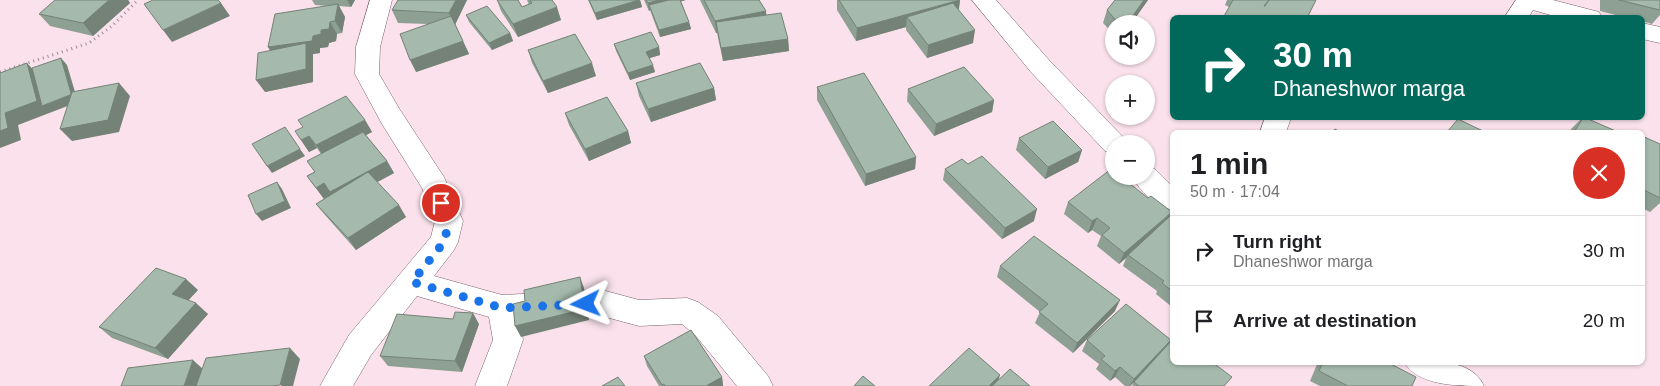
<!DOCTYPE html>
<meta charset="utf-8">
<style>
:root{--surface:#fff;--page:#f6f6f6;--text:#202124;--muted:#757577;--line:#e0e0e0}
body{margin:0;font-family:Helvetica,sans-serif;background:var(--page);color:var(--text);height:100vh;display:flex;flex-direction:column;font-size:19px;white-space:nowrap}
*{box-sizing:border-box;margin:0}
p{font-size:16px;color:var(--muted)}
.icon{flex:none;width:28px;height:28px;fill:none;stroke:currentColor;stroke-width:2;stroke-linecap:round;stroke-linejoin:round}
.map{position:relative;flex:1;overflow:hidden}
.drawer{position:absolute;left:1170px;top:130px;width:475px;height:235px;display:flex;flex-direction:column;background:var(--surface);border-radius:8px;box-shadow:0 1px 4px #0004}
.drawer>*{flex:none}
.top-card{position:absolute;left:1170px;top:15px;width:475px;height:105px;border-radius:8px;box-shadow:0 1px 4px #0004;background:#00695c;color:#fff;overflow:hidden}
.tools{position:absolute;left:1105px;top:15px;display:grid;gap:10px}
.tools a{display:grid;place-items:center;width:50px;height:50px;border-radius:50%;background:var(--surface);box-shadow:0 1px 4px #0004;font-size:25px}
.pin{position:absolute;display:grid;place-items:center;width:42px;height:42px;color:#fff;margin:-21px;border:2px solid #fff;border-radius:50%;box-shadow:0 1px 5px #0007}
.me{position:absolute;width:55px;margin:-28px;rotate:267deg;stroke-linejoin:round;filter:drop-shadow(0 0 4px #0008)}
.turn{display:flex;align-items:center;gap:18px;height:105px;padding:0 20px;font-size:22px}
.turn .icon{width:65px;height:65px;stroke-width:2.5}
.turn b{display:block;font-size:35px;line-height:42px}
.round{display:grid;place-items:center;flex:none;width:52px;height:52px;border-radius:26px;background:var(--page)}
.head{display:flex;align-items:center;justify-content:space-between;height:85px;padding:0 20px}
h1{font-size:30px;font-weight:600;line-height:38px}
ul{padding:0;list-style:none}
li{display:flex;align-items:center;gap:15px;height:70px;padding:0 20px;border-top:1px solid var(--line)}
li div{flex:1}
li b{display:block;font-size:19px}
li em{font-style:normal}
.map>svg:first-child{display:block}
</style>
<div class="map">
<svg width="1660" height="386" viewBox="0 0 1660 386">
<rect width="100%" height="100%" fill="#fae1eb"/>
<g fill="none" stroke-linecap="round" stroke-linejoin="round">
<defs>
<path id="minor" d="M370,0H392L380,47L379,74L400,110L444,177L463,221L458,242L454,250L434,276L502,295L602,290L639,300L687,298L698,302L718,316L768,376L773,386H737L696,336L682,324L639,326L602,316L520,320L523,340L507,386H475L493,340L489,317L417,296L371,355L353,386H320L349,335L431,237L435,221L422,188L382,124L355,74L356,47Z
M1516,0H1553L1599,12L1602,18H1561L1533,10L1528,18H1504Z
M1642,23L1660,27V43L1642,39Z
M1265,118H1291L1286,132H1260Z"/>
<path id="primary" d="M972,0H996L1049,60L1123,137L1127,144H1114V154L1105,151L1031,72Z
M1146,166L1155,169L1172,186V210C1155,205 1140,192 1132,176H1146Z
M1404,362C1431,362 1471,357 1484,386C1457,386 1418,386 1404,362Z"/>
</defs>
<!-- minor casing -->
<use href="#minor" stroke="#78626b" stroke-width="1"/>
<!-- primary casing -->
<use href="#primary" stroke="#78626b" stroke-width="1"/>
<!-- path -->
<path stroke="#9e8c93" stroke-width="3" stroke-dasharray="1 4" stroke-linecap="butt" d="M0,72L89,43L112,26L138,0"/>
<!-- minor -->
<use href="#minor" fill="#fff" fill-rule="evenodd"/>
<!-- primary -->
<use href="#primary" fill="#fff" fill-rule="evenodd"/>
</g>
<!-- wall -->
<path fill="#8ea094" d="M55,0H128L130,3L93,36L50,26L39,14Z
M312,0H355L351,7L339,6L345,17L342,33L337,34L336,41L329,43L328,47L320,48V53L313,54V82L265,92L270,50L268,47L328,6L315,5Z
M398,0H467L455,24L469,54L416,72L428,24L398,23L392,10Z
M497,0H518L522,7L529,5L527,0H552L561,20L518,37L501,11Z
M588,0H640L642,7L597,20Z
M644,0H686L681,1L689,22L691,29L660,37L650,10L649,11Z
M700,0H759L766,15L788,39L789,51L723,61L717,33H716Z
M837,0H960L959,10L973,43L927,58L906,30V27L856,41L837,10Z
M1115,0H1148L1131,24H1114V34L1103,23L1107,10Z
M1227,0H1316L1307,18L1229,7L1225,5Z
M1600,0H1660V15L1652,24L1642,21V18H1628L1600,11Z
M466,15L510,33L513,41L492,50L469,22Z
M614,44L659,47L660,55L649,58L655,72L630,80L616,51Z
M528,50L596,76L548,93L532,63Z
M636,83L714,88L716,100L651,122L639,96Z
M817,87L916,157L915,169L865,186L817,100Z
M908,89L994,100L992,112L934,136L907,101Z
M565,113L628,131L631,143L589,161L569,125Z
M1582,118H1586L1618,132H1569L1572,128Z
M365,120L372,132L366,135L387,161L394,173L377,182L406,217L356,250L325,215L316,204L324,199L307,176L314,172L321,154L317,148L309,152L301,140Z
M1642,136L1660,161V203L1650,212L1642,208Z
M1019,138L1082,150L1078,162L1045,179L1016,150Z
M945,169L1034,221L1002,239L943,180Z
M1148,198L1172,212L1171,217L1172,218V307L1156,294L1157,291L1123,266L1126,258L1119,264L1097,246L1101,236L1092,230L1088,233L1064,214L1068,202Z
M1000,266L1115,311L1073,353L1035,323L1040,312L997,277Z
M198,290L188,300L208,314L168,359L112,338L99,327Z
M479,324L462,372L388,366L380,356Z
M1087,340L1168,344L1225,386H1132L1133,383L1130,386H1125L1115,377L1110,381L1096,369L1099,364L1082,351Z
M644,356L722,377L723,386H659L647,366Z
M1318,362H1387L1412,386H1320L1310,381Z"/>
<!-- shaded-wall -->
<path fill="#748278" d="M109,0H128L130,3L93,36L83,23Z
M347,0H355L351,7Z
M456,0H467L455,25L449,13Z
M640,0L642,7L597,20L595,13Z
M659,0H686L651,10L649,5L650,10L649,11L648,3Z
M960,0L958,13L907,17L906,27L856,41L857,28Z
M1144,0H1148L1131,24H1127Z
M221,3L230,16L172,42L163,30Z
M338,4L345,17L342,33L335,21Z
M557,7L561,20L518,37L513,24Z
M766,11L767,23L716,22L717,33H716L715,21Z
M330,22L337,34L336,41L329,43L328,47L320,48V53L313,54V82L265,92L256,80L276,60L268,47L313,36L321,30Z
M689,22L691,29L660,37L659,30Z
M975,30L973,43L927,58L928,45Z
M510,33L513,41L492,50L489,43Z
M788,39L789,51L723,61L721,48Z
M463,41L469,54L416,72L410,60Z
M659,47L660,55L647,59L646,52Z
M61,58L67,65L78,102L18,125L21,140L0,148V131L5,113L27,63L39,76Z
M592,63L596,76L548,93L543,81Z
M653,65L655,72L630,80L628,73Z
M119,83L130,96L119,132L72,141L60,129Z
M714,88L716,100L651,122L648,109Z
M994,100L992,112L934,136L936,124Z
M365,120L372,132L324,157L316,145Z
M628,131L631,143L589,161L585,149Z
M309,136L317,148L309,152L301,140Z
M300,149L305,156L272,173L267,166Z
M1082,150L1078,162L1045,179L1048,167Z
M916,157L915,169L865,186L866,174Z
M387,161L394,173L339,203L330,192Z
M277,182L282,189L291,208L262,221L256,214Z
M324,183L332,195L324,199L316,188Z
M399,205L406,217L356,250L348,238Z
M1037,209L1034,221L1002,239L1005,228Z
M1172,213L1167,224L1128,255L1126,258L1119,264L1124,253Z
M1097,218L1092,230L1088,233L1092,221Z
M580,277L584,288L589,320L521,337L515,326Z
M186,279L198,290L184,305L172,294Z
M1120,300L1115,311L1073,353L1077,343Z
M196,303L208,314L168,359L155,348Z
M473,313L479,324L462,372L455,361Z
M1171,340L1165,350L1130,386H1129L1134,379Z
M290,348L300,359L293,386H282L280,385Z
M193,360L205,371L200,386H184Z
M1120,367L1115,377L1110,381L1115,371Z
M1000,375L997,385L996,386H989Z
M722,377L723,386H706Z"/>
<!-- building -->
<path fill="#a5baac" stroke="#748278" d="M55,0H109L83,23L39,14Z
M153,0H218L221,3L163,30L144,4Z
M398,0H456L449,13L392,10Z
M497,0H518L522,7L532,3L530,0H552L557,7L513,24Z
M589,0H639L595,13Z
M646,0H659L648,3Z
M669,0H680L689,22L659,30L649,5Z
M704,0H759L766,11L715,21Z
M839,0H960L857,28Z
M1115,0H1144L1127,24H1119L1107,10Z
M1233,0H1269L1264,6H1265L1269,0H1316L1307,18H1223Z
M1619,0H1660V10Z
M953,3L975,30L928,45L907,17Z
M338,4L335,21L330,22L329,29L321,30V34L313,36L312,41L268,47L275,14Z
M487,6L510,33L489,43L466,15Z
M781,13L788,39L721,48L716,22Z
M451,16L463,41L410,60L400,34Z
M651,32L659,47L646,52L653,65L628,73L614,44Z
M575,34L592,63L543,81L528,50Z
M306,43V69L256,80L258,53Z
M61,58L71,93L70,95L42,106L32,68Z
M27,63L37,101L5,113L8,128L0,131V73Z
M700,63L714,88L648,109L636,83Z
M964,67L994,100L936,124L908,89Z
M864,73L916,157L866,174L817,87Z
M119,83L108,120L60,129L72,92Z
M346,96L365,120L316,145L309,136L301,140L295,131L303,127L298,120Z
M607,97L628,131L585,149L565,113Z
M1583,118H1586L1618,132H1574Z
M1458,119L1485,132H1447Z
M1053,121L1082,150L1048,167L1019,138Z
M285,127L300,149L267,166L252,144Z
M1335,129L1340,132H1332Z
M363,132L387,161L330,192L324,183L316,188L307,176L315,172L307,161Z
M1642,136L1660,144V198L1642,189Z
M982,156L1037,209L1005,228L945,169L962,159L968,164Z
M1111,169L1114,171V176H1120L1148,198L1151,196L1172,212L1124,253L1102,235L1110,228L1097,218L1092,221L1068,202Z
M368,172L399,205L348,238L316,204Z
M277,182L285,201L256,214L248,195Z
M1170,216L1172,218V291L1162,283L1164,281L1128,255Z
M1034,236L1120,300L1077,343L1039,312L1048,304L1000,266Z
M156,268L186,279L172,294L196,303L155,348L99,327Z
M580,277L585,309L515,326L513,304L525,301L524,290Z
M1126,304L1171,340L1134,379L1120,367L1115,371L1101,359L1105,356L1087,340Z
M455,312L473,313L455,361L380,356L397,314L453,319Z
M691,330L722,377L706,386H665L664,384L662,385L644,356Z
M1172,340V362H1212L1232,377L1224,386H1139L1134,382Z
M290,348L280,385L271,386H196L206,358Z
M969,348L1000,375L989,386H929Z
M193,360L184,386H121L128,368Z
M1323,362H1387L1416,377L1412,386H1348L1319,371Z
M1010,369L1030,386H992Z
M863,376L875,386H854Z
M618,377L625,386H602Z"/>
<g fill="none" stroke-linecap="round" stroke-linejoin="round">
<!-- route -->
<path stroke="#1a73e8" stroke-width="9" stroke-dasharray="0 16.2" d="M441,203L449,222L444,242L412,282L502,308L586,304"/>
</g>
</svg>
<div class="tools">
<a><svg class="icon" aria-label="sound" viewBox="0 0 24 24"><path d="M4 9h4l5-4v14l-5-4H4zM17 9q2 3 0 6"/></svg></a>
<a>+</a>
<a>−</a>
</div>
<div class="pin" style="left:441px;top:203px;background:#d93025"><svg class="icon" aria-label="arrive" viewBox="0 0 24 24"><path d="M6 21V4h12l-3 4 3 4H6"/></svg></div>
<svg class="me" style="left:586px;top:304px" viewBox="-20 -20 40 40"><path d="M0-17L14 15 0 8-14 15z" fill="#1a73e8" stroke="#fff" stroke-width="4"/></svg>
<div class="top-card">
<div class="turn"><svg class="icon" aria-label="right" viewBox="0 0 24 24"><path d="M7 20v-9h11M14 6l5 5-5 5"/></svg><div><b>30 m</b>Dhaneshwor marga</div></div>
</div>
<section class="drawer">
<div class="head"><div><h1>1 min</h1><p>50 m · 17:04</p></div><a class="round" style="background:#d93025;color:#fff"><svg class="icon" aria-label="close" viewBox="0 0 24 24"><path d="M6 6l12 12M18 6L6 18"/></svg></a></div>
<ul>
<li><svg class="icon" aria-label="right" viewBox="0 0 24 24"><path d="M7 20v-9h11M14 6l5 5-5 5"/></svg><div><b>Turn right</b><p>Dhaneshwor marga</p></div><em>30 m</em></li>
<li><svg class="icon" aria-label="arrive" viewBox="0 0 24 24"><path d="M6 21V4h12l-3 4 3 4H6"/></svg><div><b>Arrive at destination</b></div><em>20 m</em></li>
</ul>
</section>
</div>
